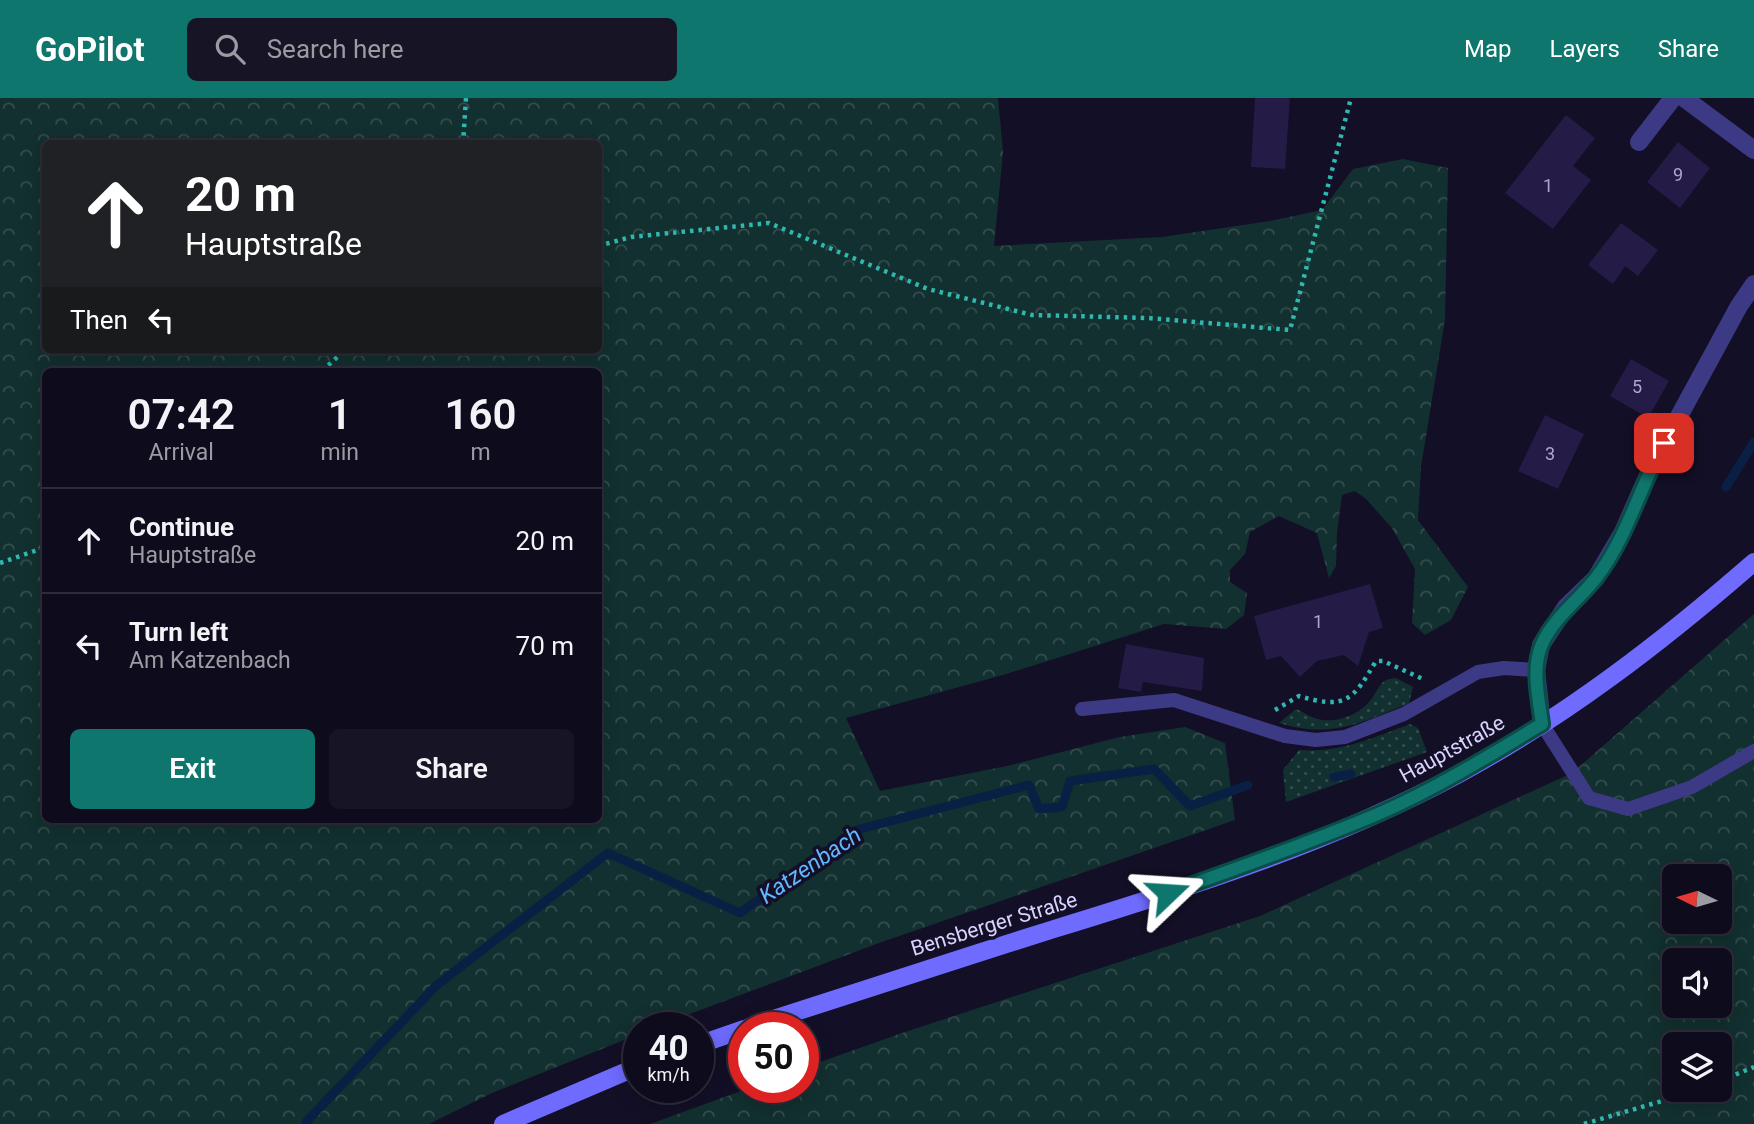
<!DOCTYPE html>
<meta charset="utf-8">
<style>
:root{--surface:#0e0b1c;--page:#171425;--text:#f1f3f6;--muted:#9b9ba3;--line:#2e2b3b;--accent:#0f766e}
body{margin:0;font-family:Roboto,sans-serif;background:var(--page);color:var(--text);height:100vh;display:flex;flex-direction:column;font-size:26px;white-space:nowrap}
*{box-sizing:border-box;margin:0}
p{font-size:23px;color:var(--muted)}
.icon{flex:none;width:38px;height:38px;fill:none;stroke:currentColor;stroke-width:2;stroke-linecap:round;stroke-linejoin:round}
.map{position:relative;flex:1;overflow:hidden}
.sheet{position:absolute;left:42px;top:270px;width:560px;height:455px;display:flex;flex-direction:column;background:var(--surface);border-radius:10px;box-shadow:0 4px 18px #0003,0 0 0 2px var(--line)}
.sheet>*{flex:none}
.top-card{position:absolute;left:42px;top:42px;width:560px;height:214px;border-radius:10px;box-shadow:0 4px 18px #0003,0 0 0 2px var(--line);background:#202124;color:#fff;overflow:hidden}
.needle{width:46px;rotate:275deg}
.controls{position:absolute;left:1662px;top:766px;display:grid;gap:14px}
.controls a{display:grid;place-items:center;width:70px;height:70px;border-radius:10px;background:var(--surface);box-shadow:0 4px 18px #0003,0 0 0 2px var(--line);font-size:35px}
.speed{position:absolute;left:623px;top:914px;display:flex;gap:14px;font-size:35px;font-weight:700;text-align:center}
.speed>*{display:grid;place-content:center;width:91px;height:91px;border-radius:50%;background:var(--surface);box-shadow:0 4px 18px #0003,0 0 0 2px var(--line);line-height:1}
.speed small{font-size:18px;font-weight:400}
.speed .limit{border:10px solid #d22;background:#fff;color:#111}
.pin{position:absolute;display:grid;place-items:center;width:60px;height:60px;color:#fff;margin:-30px;border-radius:14px;box-shadow:0 4px 10px #0006}
.me{position:absolute;width:77px;margin:-38px;rotate:70deg;stroke-linejoin:round;filter:drop-shadow(0 0 5px #0008)}
.turn{display:flex;align-items:center;gap:24px;height:147px;padding:0 28px;font-size:32px}
.turn .icon{width:91px;height:91px;stroke-width:2.5}
.turn b{display:block;font-size:49px;line-height:60px}
.then{display:flex;align-items:center;height:66px;padding:0 28px;background:#0003;gap:14px;font-size:26px}
.eta{display:flex;justify-content:space-evenly;align-items:center;height:119px;text-align:center}
.eta b{font-size:42px;font-weight:600;line-height:49px}
.action{display:flex;gap:14px;margin-top:auto;padding:14px 28px}
.action a{flex:1;height:80px;border-radius:10px;background:var(--accent);color:#fff;font-size:28px;font-weight:600;line-height:80px;text-align:center}
.action a+a{background:var(--page);color:var(--text)}
ul{padding:0;list-style:none}
li{display:flex;align-items:center;gap:21px;height:105px;padding:0 28px;border-top:2px solid var(--line)}
li div{flex:1}
li b{display:block;font-size:26px}
li em{font-style:normal}
header{display:flex;align-items:center;gap:42px;box-sizing:border-box;height:98px;padding:0 35px;background:var(--accent);color:#fff}
header strong{font-size:33px}
nav{display:flex;gap:38px;margin-inline-start:auto;font-size:24px}
.search{width:490px;height:63px;background:var(--page);display:flex;align-items:center;gap:18px;box-sizing:border-box;padding:0 24px;border-radius:10px;color:var(--muted);font-size:26px}
.map>svg:first-child{display:block}
</style>
<header>
<strong>GoPilot</strong>
<div class="search"><svg class="icon" aria-label="search" viewBox="0 0 24 24"><circle cx="10" cy="10" r="6"/><path d="M15 15l6 6"/></svg>Search here</div>
<nav><a>Map</a><a>Layers</a><a>Share</a></nav>
</header>
<div class="map">
<svg width="1754" height="1026" viewBox="0 0 1754 1026">
<defs>
<pattern id="grass-dots" width="8" height="8" patternUnits="userSpaceOnUse" patternTransform="scale(1.75)"><rect width="8" height="8" fill="#12302f"/><path d="M2 2h.1M6 6h.1" fill="none" stroke="#344d4e" stroke-width="1.8" stroke-linecap="round"/></pattern>
<pattern id="forest-crowns" width="20" height="18" patternUnits="userSpaceOnUse" patternTransform="scale(1.75)"><rect width="20" height="18" fill="#12302f"/><path d="M2 6a3 3 0 1 1 6 0M12 15a3 3 0 1 1 6 0" fill="none" stroke="#344d4e"/></pattern>
</defs>
<rect width="100%" height="100%" fill="#130f26"/>
<!-- grass -->
<path fill="url(#grass-dots)" d="M1396,580L1413,589L1409,605C1362,625 1330,641 1279,625L1296,611C1302,613 1306,617 1312,619C1332,628 1360,618 1372,600C1381,588 1380,581 1396,580Z
M1410,626L1418,630L1427,654L1286,704L1283,672L1299,652C1341,655 1372,640 1410,626Z"/>
<!-- forest -->
<path fill="url(#forest-crowns)" fill-rule="evenodd" d="M0,0H998L1003,54L994,148L1162,139L1270,123L1322,112L1353,71L1403,61L1448,70L1445,221L1421,369L1418,422L1468,489L1451,522L1425,537L1412,525L1415,471L1392,430L1366,401L1355,393L1342,397L1337,435L1336,468L1329,480L1317,435L1279,418L1250,434L1245,456L1230,472V484L1247,495L1244,517L1226,531L1164,526L1003,577L846,620L880,693L1007,668L1120,639L1185,629L1225,645L1235,722L879,845L655,929H639V936L492,995L429,1026H0ZM46,46H598V252H46ZM46,273H598V721H46Z
M1754,516V1026H650L752,989H803V970L905,934L1260,818L1572,675ZM1675,779H1720V824H1675ZM1675,863H1720V908H1675ZM1675,947H1720V992H1675Z"/>
<g fill="none" stroke-linecap="round" stroke-linejoin="round">
<!-- stream -->
<path stroke="#0a1f44" stroke-width="9" d="M1726,389L1754,344
M1334,679L1351,676
M306,1024L437,887L608,755L740,815L856,732L1029,687L1039,711L1062,709L1070,683L1154,671L1190,708L1248,687"/>
</g>
<!-- building -->
<path fill="#241b47" d="M1255,0H1290L1285,71L1251,69Z
M1566,17L1595,40L1573,68L1591,82L1553,131L1505,95Z
M1678,44L1710,70L1680,110L1647,84Z
M1621,125L1658,152L1638,178L1625,168L1613,186L1588,167Z
M1631,261L1669,283L1648,320L1610,298Z
M1545,317L1584,336L1558,391L1518,373Z
M1370,486L1383,530L1369,534L1358,568L1344,557L1317,563L1300,579L1281,558L1266,562L1254,518Z
M1126,546L1204,560L1202,593L1143,584L1141,594L1118,590Z"/>
<g fill="none" stroke-linecap="round" stroke-linejoin="round">
<!-- path -->
<path stroke="#2fb8b0" stroke-width="4.5" stroke-dasharray="3.5 5" stroke-linecap="butt" d="M463,46L466,0
M598,148L631,139L769,125L928,191L1032,217L1148,220L1290,232L1351,0
M322,273L345,252
M0,465L46,449
M1275,612L1299,598C1346,612 1353,602 1376,563H1383L1423,581
M1720,983L1754,969
M1584,1026L1699,992"/>
<!-- lane -->
<path stroke="#3d3a85" stroke-width="14" d="M1082,611L1174,602L1285,638L1316,642L1345,639L1404,616L1478,574L1504,570L1536,572
M1542,626L1589,700L1628,711L1692,689L1754,653"/>
<!-- street -->
<path stroke="#3d3a85" stroke-width="18" d="M1684,0L1754,52
M1639,44L1673,0
M1542,626L1536,572L1541,547L1566,509L1596,480L1623,434L1652,368L1739,208L1754,186"/>
<!-- secondary -->
<path stroke="#6f6bff" stroke-width="18" d="M749,929C850,896 952,863 1054,831C1191,789 1330,745 1457,677C1565,619 1662,544 1754,464
M698,947L744,931
M503,1026L639,968"/>
</g>
<g fill="none" stroke-linecap="round" stroke-linejoin="round">
<defs>
<path id="route" d="M1168,795C1239,770 1309,745 1378,716C1435,691 1489,658 1542,626C1539,601 1531,571 1542,546C1555,518 1578,503 1596,480C1627,440 1640,389 1664,345"/>
</defs>
<!-- route casing -->
<use href="#route" stroke="#0a4d48" stroke-width="18"/>
<!-- route -->
<use href="#route" stroke="#0f766e" stroke-width="12"/>
</g>
<g text-anchor="middle" stroke-width="7" stroke-linejoin="round" paint-order="stroke">
<!-- number labels -->
<g font-size="18" fill="#aca6d1">
<text x="1678" y="83">9</text>
<text x="1548" y="94">1</text>
<text x="1637" y="295">5</text>
<text x="1550" y="362">3</text>
<text x="1318" y="530">1</text>
</g>
<!-- street labels -->
<g font-size="21" fill="#d9d4ff" stroke="#130f26">
<text transform="translate(1452 651) rotate(-29)" y="7">Hauptstraße</text>
<text transform="translate(994 826) rotate(-17)" y="7">Bensberger Straße</text>
</g>
<!-- water labels -->
<g font-size="23" font-style="italic" fill="#62b6ff" stroke="#130f26">
<text transform="translate(810 767) rotate(-34)" y="8">Katzenbach</text>
</g>
</g>
</svg>
<div class="controls">
<a><svg class="needle" viewBox="-14 -14 28 28"><path d="M0-13l5 13h-10z" fill="#e53935"/><path d="M0 13l5-13h-10z" fill="#9b9ba3"/></svg></a>
<a><svg class="icon" aria-label="sound" viewBox="0 0 24 24"><path d="M4 9h4l5-4v14l-5-4H4zM17 9q2 3 0 6"/></svg></a>
<a><svg class="icon" aria-label="layers" viewBox="0 0 24 24"><path d="M12 4l9 5-9 5-9-5zM3 14l9 5 9-5"/></svg></a>
</div>
<div class="speed"><div>40<small>km/h</small></div><div class="limit">50</div></div>
<div class="pin" style="left:1664px;top:345px;background:#d93025"><svg class="icon" aria-label="arrive" viewBox="0 0 24 24"><path d="M6 21V4h12l-3 4 3 4H6"/></svg></div>
<svg class="me" style="left:1168px;top:795px" viewBox="-20 -20 40 40"><path d="M0-17L14 15 0 8-14 15z" fill="#0f766e" stroke="#fff" stroke-width="4"/></svg>
<div class="top-card">
<div class="turn"><svg class="icon" aria-label="ahead" viewBox="0 0 24 24"><path d="M12 20V5M6 11l6-6 6 6"/></svg><div><b>20 m</b>Hauptstraße</div></div>
<div class="then">Then<svg class="icon" aria-label="left" viewBox="0 0 24 24"><path d="M17 20v-9H6M10 6l-5 5 5 5"/></svg></div>
</div>
<section class="sheet">
<div class="eta">
<div><b>07:42</b><p>Arrival</p></div>
<div><b>1</b><p>min</p></div>
<div><b>160</b><p>m</p></div>
</div>
<ul>
<li><svg class="icon" aria-label="ahead" viewBox="0 0 24 24"><path d="M12 20V5M6 11l6-6 6 6"/></svg><div><b>Continue</b><p>Hauptstraße</p></div><em>20 m</em></li>
<li><svg class="icon" aria-label="left" viewBox="0 0 24 24"><path d="M17 20v-9H6M10 6l-5 5 5 5"/></svg><div><b>Turn left</b><p>Am Katzenbach</p></div><em>70 m</em></li>
</ul>
<div class="action"><a>Exit</a><a>Share</a></div>
</section>
</div>
